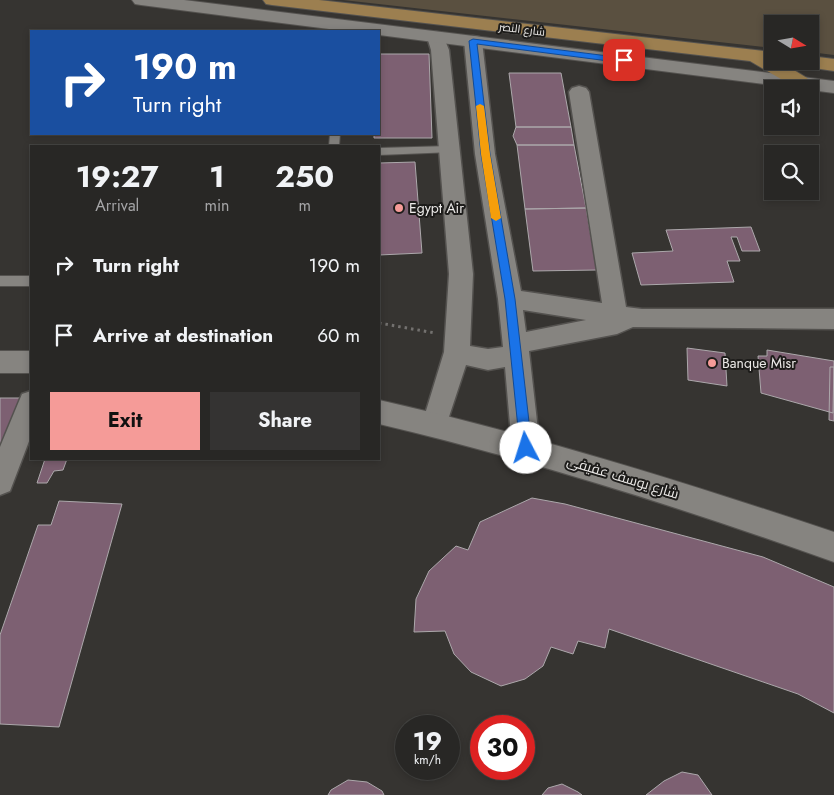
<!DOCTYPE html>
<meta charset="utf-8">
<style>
:root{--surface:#282725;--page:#343332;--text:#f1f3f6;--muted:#a5a5a7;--line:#444442;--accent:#f59b98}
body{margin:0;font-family:Jost,Cairo,sans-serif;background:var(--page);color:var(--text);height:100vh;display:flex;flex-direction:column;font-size:19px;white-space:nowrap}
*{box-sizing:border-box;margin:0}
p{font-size:16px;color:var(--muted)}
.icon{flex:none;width:28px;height:28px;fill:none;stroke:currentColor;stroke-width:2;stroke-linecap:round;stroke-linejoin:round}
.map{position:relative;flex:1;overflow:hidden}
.panel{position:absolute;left:30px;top:145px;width:350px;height:315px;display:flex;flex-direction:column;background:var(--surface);border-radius:0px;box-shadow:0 2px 8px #0003,0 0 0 1px var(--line)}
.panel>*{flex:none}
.banner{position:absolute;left:30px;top:30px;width:350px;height:105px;border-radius:0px;box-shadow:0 2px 8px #0003,0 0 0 1px var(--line);background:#1a4fa0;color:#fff;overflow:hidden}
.needle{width:32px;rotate:101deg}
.tools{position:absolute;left:764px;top:15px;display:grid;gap:10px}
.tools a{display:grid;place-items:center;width:55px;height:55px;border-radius:0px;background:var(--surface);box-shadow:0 2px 8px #0003,0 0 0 1px var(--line);font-size:25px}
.speed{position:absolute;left:395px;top:715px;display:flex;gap:10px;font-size:25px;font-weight:700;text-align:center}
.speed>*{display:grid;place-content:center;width:65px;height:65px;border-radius:50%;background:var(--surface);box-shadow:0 2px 8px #0003,0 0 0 1px var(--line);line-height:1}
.speed small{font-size:12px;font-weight:400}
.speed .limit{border:8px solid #d22;background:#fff;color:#111}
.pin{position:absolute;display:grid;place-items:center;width:42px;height:42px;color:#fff;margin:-21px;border-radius:10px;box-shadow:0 2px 8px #0006}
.me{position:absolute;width:55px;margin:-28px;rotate:355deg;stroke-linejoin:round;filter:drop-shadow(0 0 4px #0008)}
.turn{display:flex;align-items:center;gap:18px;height:105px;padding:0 20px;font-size:22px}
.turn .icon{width:65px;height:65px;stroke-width:2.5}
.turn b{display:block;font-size:35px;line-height:42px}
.eta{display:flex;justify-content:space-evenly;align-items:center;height:85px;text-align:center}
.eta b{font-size:30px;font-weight:700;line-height:35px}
.button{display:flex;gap:10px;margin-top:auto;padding:10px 20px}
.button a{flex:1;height:58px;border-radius:0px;background:var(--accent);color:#111;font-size:20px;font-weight:700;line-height:58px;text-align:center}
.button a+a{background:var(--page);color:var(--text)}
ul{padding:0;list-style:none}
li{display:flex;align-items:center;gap:15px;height:70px;padding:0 20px}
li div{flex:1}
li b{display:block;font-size:19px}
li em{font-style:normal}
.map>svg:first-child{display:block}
</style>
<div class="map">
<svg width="834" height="795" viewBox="0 0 834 795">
<rect width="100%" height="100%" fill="#363431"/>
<!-- green -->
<path fill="#5a5040" d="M343,0H834V55L810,52V24H772V48Z"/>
<!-- building -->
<path fill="#7d6072" stroke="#aca8ab" d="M379,54H429L432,138H374V134H379Z
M509,73H561L571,127H516Z
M516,127H571L574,145H517L513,136Z
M517,145H574L586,208L525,209Z
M415,162L422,253L379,255V163Z
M586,208L597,270L533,271L525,209Z
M751,227L760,251H742L737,237H731L740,261H727L734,282L641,285L632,253L673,251L666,230Z
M687,348L725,353L727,386L688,380Z
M767,350L834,361L833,413L761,393L758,356H767Z
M830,367H834V421L829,420Z
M0,398H31L16,434L0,448Z
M45,459H67L63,470L54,471L47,483H37Z
M532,498L565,504L763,557L834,587V713L798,694L609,629L605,648L578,641L573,654L551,647L543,666L525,679L501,686L471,672L454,654L445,631L414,632L416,599L429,571L456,546L468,550L480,522Z
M59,501L122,504L59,727L0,724V635L38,525H51Z
M682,772L698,775L712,795H646L664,781Z
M348,780L367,782L382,791L384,795H328L331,790Z
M562,784L578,792L582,795H542L548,788Z"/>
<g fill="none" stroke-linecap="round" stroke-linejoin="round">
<defs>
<path id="lane" d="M330,134H340L339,146H329Z
M449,146L453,148L454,150L453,152L379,155V148Z
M0,276H31V286H0Z"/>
<path id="street" d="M436,32L442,33L449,50L473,274L470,346L488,349L503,347L498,299L475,154L464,41L467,37L473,36L479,37L482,41L495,154L521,291L602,303L569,92L572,88L579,86L586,88L589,92L626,307L642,309H834V329L633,327L617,334L529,351L540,448L536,456L526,460L516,456L512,448L505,367L488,370L466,365L444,432L435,436L426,432L422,424L444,352L449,274L431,50L427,37L430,33ZM523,310L586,320L526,332Z
M31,391V436L10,491L0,495V447L22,394Z"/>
<path id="secondary" d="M132,0H184L834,81V93L379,35V31H345L141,5L135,4Z
M0,351H31V373H0Z
M379,400C534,435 684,482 834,532V562C682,508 535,461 379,424Z"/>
<path id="primary" d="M263,0H319L772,52V61H779L807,78L810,82L807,86L800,88L793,86L750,61L272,5L266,4Z
M810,56L834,59V71L793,65L790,61H810Z"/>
</defs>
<!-- lane casing -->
<use href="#lane" stroke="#54524f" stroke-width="2"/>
<!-- street casing -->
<use href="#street" stroke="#54524f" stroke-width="3"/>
<!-- secondary casing -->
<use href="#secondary" stroke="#54524f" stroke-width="2"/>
<!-- primary casing -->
<use href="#primary" stroke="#54524f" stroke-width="2"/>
<!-- path -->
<path stroke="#73716f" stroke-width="3" stroke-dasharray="2.5 4" stroke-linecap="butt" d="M379,323L435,333"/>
<!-- lane -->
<use href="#lane" fill="#868480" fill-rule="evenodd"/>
<!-- street -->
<use href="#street" fill="#868480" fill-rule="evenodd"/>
<!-- secondary -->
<use href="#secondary" fill="#868480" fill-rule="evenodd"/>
<!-- primary -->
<use href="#primary" fill="#9c7f50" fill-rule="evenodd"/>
</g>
<!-- route -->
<path fill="#1a73e8" stroke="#114b97" d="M473,39L624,58L628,60L624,63L477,44L490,154L515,299L532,448L530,452L526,453L522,452L520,448L505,299L481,154L469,41Z"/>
<!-- slow -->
<path fill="#f59e0b" d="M480,104L484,106L490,154L501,218L496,221L491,218L481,154L476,106Z"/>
<!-- markers -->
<g fill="#f59b98" stroke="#1d1c1a" stroke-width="2">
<circle cx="399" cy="208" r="5"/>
<circle cx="712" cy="363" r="5"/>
</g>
<g text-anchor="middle" stroke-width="4" stroke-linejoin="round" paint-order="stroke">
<!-- far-street labels -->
<g font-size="11" fill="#eceae8" stroke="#1d1c1a">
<text transform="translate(522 29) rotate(7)" y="4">شارع النصر</text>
</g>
<!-- poi labels -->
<g font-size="14" fill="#eceae8" stroke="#1d1c1a" text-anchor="start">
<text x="409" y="213">Egypt Air</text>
<text x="722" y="368">Banque Misr</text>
</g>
<!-- street labels -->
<g font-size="14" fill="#eceae8" stroke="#1d1c1a">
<text transform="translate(623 477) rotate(17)" y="5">شارع يوسف عفيفى</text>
</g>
</g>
</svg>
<div class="tools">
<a><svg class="needle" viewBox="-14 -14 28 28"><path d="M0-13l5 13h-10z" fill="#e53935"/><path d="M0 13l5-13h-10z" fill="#a5a5a7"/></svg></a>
<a><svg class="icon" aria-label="sound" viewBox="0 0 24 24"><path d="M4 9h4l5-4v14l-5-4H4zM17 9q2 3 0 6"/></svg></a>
<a><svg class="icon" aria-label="search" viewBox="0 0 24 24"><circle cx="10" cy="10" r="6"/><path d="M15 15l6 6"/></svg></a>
</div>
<div class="speed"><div>19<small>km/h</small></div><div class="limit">30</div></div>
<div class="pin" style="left:624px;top:60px;background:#d93025"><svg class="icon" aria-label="arrive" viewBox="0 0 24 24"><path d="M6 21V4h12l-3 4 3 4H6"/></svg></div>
<svg class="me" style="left:526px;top:448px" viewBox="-20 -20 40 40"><circle r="19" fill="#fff"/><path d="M0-13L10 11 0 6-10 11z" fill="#1a73e8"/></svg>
<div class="banner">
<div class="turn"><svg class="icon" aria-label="right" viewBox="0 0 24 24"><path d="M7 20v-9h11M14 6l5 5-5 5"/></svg><div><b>190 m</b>Turn right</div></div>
</div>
<section class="panel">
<div class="eta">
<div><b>19:27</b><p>Arrival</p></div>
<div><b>1</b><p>min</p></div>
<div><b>250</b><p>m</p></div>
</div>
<ul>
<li><svg class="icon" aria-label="right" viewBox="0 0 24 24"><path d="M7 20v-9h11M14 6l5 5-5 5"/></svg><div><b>Turn right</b></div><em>190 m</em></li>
<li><svg class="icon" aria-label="arrive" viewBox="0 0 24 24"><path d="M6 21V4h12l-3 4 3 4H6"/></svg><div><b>Arrive at destination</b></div><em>60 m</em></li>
</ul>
<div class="button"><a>Exit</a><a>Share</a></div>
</section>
</div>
